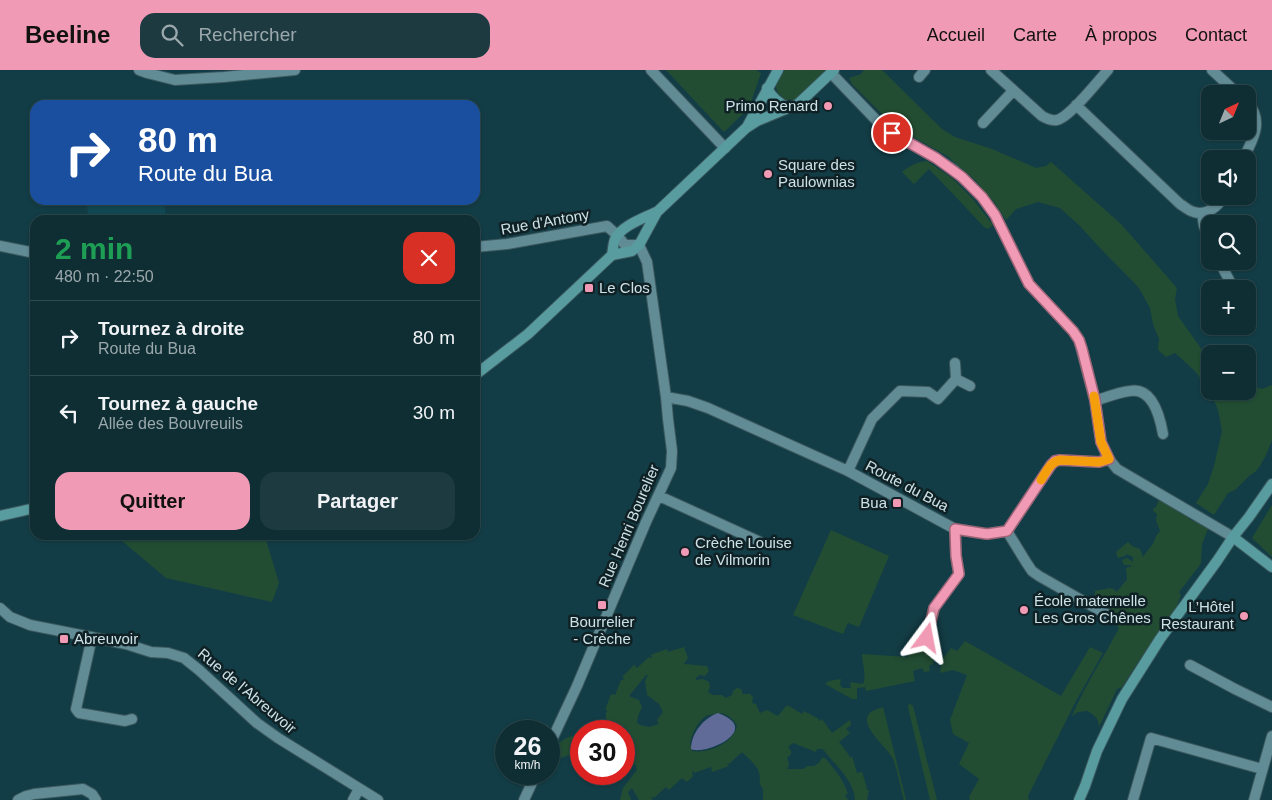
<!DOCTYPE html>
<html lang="fr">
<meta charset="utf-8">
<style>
:root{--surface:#0e2e34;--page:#1c3a40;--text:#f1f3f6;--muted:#9ba8ac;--line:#2e4a4f;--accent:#f09ab5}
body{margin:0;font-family:Arial,sans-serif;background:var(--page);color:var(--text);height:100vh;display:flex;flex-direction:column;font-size:19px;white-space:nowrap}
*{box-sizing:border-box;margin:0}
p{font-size:16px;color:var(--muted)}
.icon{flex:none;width:28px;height:28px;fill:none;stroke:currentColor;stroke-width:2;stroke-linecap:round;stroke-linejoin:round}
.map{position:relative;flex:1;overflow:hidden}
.panel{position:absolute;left:30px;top:145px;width:450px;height:325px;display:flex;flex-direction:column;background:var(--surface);border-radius:15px;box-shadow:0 1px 4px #0004,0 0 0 1px var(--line)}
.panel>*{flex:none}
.top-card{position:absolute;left:30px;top:30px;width:450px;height:105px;border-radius:15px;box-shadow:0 1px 4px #0004,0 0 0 1px var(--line);background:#1a4fa0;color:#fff;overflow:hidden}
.needle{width:32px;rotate:43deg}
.tools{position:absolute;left:1201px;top:15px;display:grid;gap:10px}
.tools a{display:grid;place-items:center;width:55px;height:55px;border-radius:10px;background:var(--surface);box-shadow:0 1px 4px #0004,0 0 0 1px var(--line);font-size:25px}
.speed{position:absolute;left:495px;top:650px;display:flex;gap:10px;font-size:25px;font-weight:700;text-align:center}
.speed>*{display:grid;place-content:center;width:65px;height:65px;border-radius:50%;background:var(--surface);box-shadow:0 1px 4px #0004,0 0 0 1px var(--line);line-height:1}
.speed small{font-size:12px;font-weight:400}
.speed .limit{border:8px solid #d22;background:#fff;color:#111}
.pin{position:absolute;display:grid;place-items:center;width:42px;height:42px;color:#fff;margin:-21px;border:2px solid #fff;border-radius:50%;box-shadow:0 1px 5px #0007}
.me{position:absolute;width:55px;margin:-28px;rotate:13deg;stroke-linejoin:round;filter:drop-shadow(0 0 4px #0008)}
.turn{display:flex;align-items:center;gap:18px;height:105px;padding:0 25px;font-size:22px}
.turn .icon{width:65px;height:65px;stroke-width:2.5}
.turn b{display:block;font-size:35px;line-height:42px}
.round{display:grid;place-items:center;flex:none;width:52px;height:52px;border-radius:15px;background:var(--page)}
.head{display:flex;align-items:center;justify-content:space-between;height:85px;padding:0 25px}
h1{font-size:30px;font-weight:700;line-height:38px;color:#1e9e55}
.action{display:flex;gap:10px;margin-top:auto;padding:10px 25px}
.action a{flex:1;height:58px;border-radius:15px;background:var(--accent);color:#111;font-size:20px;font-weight:700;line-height:58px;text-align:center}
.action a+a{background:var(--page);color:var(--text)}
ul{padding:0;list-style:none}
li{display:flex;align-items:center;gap:15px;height:75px;padding:0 25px;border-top:1px solid var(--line)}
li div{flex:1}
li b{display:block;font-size:19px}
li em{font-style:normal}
header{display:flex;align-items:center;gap:30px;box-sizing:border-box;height:70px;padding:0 25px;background:var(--accent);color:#111}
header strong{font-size:24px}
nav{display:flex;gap:28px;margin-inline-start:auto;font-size:18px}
.search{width:350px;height:45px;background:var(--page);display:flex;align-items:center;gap:12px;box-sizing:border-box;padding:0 18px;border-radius:15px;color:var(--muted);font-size:19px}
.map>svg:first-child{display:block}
</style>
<header>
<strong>Beeline</strong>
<div class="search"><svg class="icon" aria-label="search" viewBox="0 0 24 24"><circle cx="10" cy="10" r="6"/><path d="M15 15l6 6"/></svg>Rechercher</div>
<nav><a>Accueil</a><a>Carte</a><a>À propos</a><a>Contact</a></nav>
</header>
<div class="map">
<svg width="1272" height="730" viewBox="0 0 1272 730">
<rect width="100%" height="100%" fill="#133d46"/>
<!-- built -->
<path fill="#114853" d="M86,130H164L166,150H89Z"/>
<!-- green -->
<path fill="#224d33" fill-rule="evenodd" d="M666,0H756L761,3L749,38L724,62Z
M785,0H830L799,29L786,30L778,23L775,14L780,5Z
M864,0H882L942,59L955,67L992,79L1036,98L1046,96L1051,92L1121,154L1177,218L1175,229L1178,246L1210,291V321L1194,300L1175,283L1166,287L1158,280L1159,269L1153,254L1150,238L1139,218L1100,178L1080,156L1060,138L1038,132L1016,139L1006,150L994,132L975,110L947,86L895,57L852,14L849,8L861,4Z
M927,91L952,108L973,129L993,155L988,159L984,157L955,126L929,99L914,114L902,102C909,96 917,92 927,91Z
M1248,315L1262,319L1272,315V370L1266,385L1260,396L1255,402L1249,406L1235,420L1228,423L1214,445L1196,433L1208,414L1214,396L1222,361L1218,340L1210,321H1248Z
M1159,430H1164L1185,442L1190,450L1204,454L1208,459L1202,474L1201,492L1200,495L1179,522L1181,525L1175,541L1140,589L1122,617L1117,619L1099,657C1099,649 1095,645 1087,641L1078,642L1072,646C1085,615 1104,587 1119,558L1117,556L1120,548L1101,537L1104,535L1095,532V521C1100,519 1105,520 1109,518L1114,519L1116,522C1121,518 1122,514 1127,510L1126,498L1132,496L1131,495H1124L1122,490L1127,488L1133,492V487L1127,484L1125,486L1118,488L1116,482L1128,472L1132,476L1140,479L1143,487L1154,472L1156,466L1160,461L1156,450L1157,444L1154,442L1153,439L1156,437Z
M1272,435V487L1252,468Z
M831,460L889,486L859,557L848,553L843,564L793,545Z
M115,465H273L268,467L267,473L279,513L272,532L166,508Z
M965,571L1061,626L1090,577L1103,583L1076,631L1028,726L1029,730H970L969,727L979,709L959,694L969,673L953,664L950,650L967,605L953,600L940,603L942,590L951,578L957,581Z
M908,575L933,579V594L929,596L930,601L924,602L922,598L913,601L915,611L866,621L865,617L857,618V629H852L825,614L829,611L841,609L840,615L843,618H851L850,612L863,614C867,604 862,594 862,584L908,587Z
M684,577L688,588L684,594L707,596L709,601L705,606L700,605L696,608V610L703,609L709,612L710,617L708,622L713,625H722L726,628L732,625L733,621L737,618L741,619L743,624H750L753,627L752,633L756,634L760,643L767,640L778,646L787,635L802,644L804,641L819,649L818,650L820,651L822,649L832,663L850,650L851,655L846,659L850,663L839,672L849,685V687L850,688L852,686L857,703L862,702L867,718L866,720H869L867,730H855C854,710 834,694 823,679H817L816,682L793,673L788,677L791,681V684L787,688C789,692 790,694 787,699H803L808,696H814L820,692L821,689L824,687C834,698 844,710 848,724L845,725L848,730H763V719C757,713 762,707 758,700C755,693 747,687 742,682L729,694L728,693L727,694L729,696L712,702L711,697L694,703V701L692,702L693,706L687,712L682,708L669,720L666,717L654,728L653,727L651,728L653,730H639L632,718L628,722L631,730H620L623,718L637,700L636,695L624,692V661H603L606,660V642H607V640H605L611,624L615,625L621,610H623L624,608L622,607L634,595L637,598L649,587L651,588L652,586L650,585L667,579L668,582ZM646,605H648L645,611L647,625L659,634L663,642L657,650L659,654L649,657L640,655L637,652L638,646L642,637L639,630L629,626ZM722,643C730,646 733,649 737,656C734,673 708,684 692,681L693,676L690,674C691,665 698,651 706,646C711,644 717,644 722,643Z
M909,633L913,636L937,730H930L908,637Z
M883,637L906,730H904C900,717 898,701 893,689C888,678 859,656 869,644C872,640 878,639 883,637Z
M581,664V680L556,690L552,685C557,671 567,666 581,664Z"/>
<!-- water -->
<path fill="#606c97" d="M718,643C764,660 704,686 691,679C691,663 704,648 718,643Z"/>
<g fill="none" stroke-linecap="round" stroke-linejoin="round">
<defs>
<path id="street" d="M139,0L147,3L175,10L224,7L295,0
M651,0L725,78
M991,0L1042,46C1047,49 1051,51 1057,50C1070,47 1098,11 1108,0
M1212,0L1238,24
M831,3L879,53L892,63L936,88L954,100L969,114L982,127L995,145L1029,214L1073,261L1079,270L1095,331L1101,372L1109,389L1117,399L1233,467
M919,7L925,0
M1076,35L1180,134C1185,137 1189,141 1194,142C1206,146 1218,137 1224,126
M983,53L1013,21
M1243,89C1253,70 1264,51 1248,33
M1202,143L1204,156L1210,171
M0,176L35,183
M475,177L507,174L607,156L617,165L625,175H639L647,192L666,327L668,349L672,381L671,398L646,452L577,616L549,676
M1219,191L1234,219
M956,309L970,316
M666,327L688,331L708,338L848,401L955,459L987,464L1007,461
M1095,331C1107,327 1119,322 1130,321C1153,317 1160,347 1163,364
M848,401L872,349L900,321L928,322L938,329L956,309L955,293
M659,426L758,471
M1007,461L1026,492L1032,501L1039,506L1113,548
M1007,461L1051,395L1055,391L1060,390L1099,392L1109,389
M0,538L10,547L30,555L126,574L151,582L168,583L184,588L199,600L257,653L278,668L378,730
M92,567L76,639L79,643L125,651L132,649
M927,569L934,538L959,504L956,486L955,459
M1190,595L1235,619L1272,637
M18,730L26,726L34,724L83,719L92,724L96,730
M353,730L359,719
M524,730L536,704
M1133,730L1151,668L1262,699
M1254,730L1272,666"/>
<path id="secondary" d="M767,18C772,28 778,32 788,38
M747,57L778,0
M612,185L632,181L639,175L657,142L746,58L757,51L798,34L834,0
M612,185C613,180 613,174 615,169C621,156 644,148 656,142
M475,305L528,264L612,185
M0,446L35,438
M1233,467L1272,497
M1079,730L1085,716L1097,681L1122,629L1160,569L1217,491L1233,467L1249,447L1272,414"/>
</defs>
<!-- street casing -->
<use href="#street" stroke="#3b585e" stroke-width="12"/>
<!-- secondary casing -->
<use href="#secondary" stroke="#3b585e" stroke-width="12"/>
<!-- street -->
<use href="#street" stroke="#618b95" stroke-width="10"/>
<!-- secondary -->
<use href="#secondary" stroke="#589c9f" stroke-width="10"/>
</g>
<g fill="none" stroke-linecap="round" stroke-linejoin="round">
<defs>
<path id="route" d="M892,63L936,88L962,107L982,127L995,145L1029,214L1073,261L1079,270L1082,279L1095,330L1101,372L1109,389L1099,392L1060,390L1055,391L1051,395L1007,461L987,464L955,459L956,486L959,504L934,538L927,568"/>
</defs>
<!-- route casing -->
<use href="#route" stroke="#9c6476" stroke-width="12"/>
<!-- route -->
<use href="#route" stroke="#f09ab5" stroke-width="9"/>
<!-- slow -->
<path stroke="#f59e0b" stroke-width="9" d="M1041,410C1046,402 1050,392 1060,390L1099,392L1109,389L1101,372L1094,326"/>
</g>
<!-- markers -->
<g fill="#f09ab5" stroke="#102125" stroke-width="2">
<circle cx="828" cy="36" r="5"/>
<circle cx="768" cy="104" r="5"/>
<rect x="584" y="213" width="10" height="10" rx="2.5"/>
<rect x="892" y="428" width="10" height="10" rx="2.5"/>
<circle cx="685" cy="482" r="5"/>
<rect x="597" y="530" width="10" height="10" rx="2.5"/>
<circle cx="1024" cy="540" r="5"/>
<circle cx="1244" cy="546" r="5"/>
<rect x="59" y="564" width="10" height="10" rx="2.5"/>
</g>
<g text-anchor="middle" stroke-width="5" stroke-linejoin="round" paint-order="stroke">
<!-- poi labels -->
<g font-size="15" fill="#cce2e7" stroke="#102125" text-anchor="start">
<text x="818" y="41" text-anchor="end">Primo Renard</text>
<text x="778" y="100">Square des<tspan x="778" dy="17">Paulownias</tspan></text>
<text x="599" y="223">Le Clos</text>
<text x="887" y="438" text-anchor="end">Bua</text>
<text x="695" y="478">Crèche Louise<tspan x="695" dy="17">de Vilmorin</tspan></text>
<text x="1034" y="536">École maternelle<tspan x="1034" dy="17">Les Gros Chênes</tspan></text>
<text x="1234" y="542" text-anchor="end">L’Hôtel<tspan x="1234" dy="17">Restaurant</tspan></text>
<text x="602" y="557" text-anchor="middle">Bourrelier<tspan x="602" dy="17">- Crèche</tspan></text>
<text x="74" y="574">Abreuvoir</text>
</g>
<!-- street labels -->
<g font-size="15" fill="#cce2e7" stroke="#102125">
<text transform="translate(545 152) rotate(-10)" y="5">Rue d'Antony</text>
<text transform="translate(907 416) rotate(28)" y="5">Route du Bua</text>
<text transform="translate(629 456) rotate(-67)" y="5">Rue Henri Bourelier</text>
<text transform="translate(247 621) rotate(40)" y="5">Rue de l'Abreuvoir</text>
</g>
</g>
</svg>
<div class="tools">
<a><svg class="needle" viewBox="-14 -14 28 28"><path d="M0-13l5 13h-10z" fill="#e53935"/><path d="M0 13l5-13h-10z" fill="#9ba8ac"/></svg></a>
<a><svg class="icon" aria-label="sound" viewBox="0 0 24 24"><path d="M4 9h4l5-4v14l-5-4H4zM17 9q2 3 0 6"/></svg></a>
<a><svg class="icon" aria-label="search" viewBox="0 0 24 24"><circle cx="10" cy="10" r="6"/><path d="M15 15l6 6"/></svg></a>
<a>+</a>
<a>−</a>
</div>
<div class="speed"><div>26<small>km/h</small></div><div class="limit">30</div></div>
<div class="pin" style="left:892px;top:63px;background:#d93025"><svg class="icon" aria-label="arrive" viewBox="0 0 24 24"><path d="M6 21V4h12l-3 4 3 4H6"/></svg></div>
<svg class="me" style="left:927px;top:568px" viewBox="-20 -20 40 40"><path d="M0-17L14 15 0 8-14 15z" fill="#f09ab5" stroke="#fff" stroke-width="4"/></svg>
<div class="top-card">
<div class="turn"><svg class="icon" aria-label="right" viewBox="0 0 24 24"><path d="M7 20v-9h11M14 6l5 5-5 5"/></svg><div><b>80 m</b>Route du Bua</div></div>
</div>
<section class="panel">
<div class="head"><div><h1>2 min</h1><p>480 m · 22:50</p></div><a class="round" style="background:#d93025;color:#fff"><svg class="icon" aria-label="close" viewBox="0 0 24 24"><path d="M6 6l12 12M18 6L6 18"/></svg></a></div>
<ul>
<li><svg class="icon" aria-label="right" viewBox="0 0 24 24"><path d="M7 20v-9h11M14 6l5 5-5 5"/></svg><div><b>Tournez à droite</b><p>Route du Bua</p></div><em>80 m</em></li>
<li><svg class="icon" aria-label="left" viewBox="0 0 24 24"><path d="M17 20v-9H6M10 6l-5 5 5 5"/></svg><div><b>Tournez à gauche</b><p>Allée des Bouvreuils</p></div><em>30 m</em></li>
</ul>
<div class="action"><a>Quitter</a><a>Partager</a></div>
</section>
</div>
